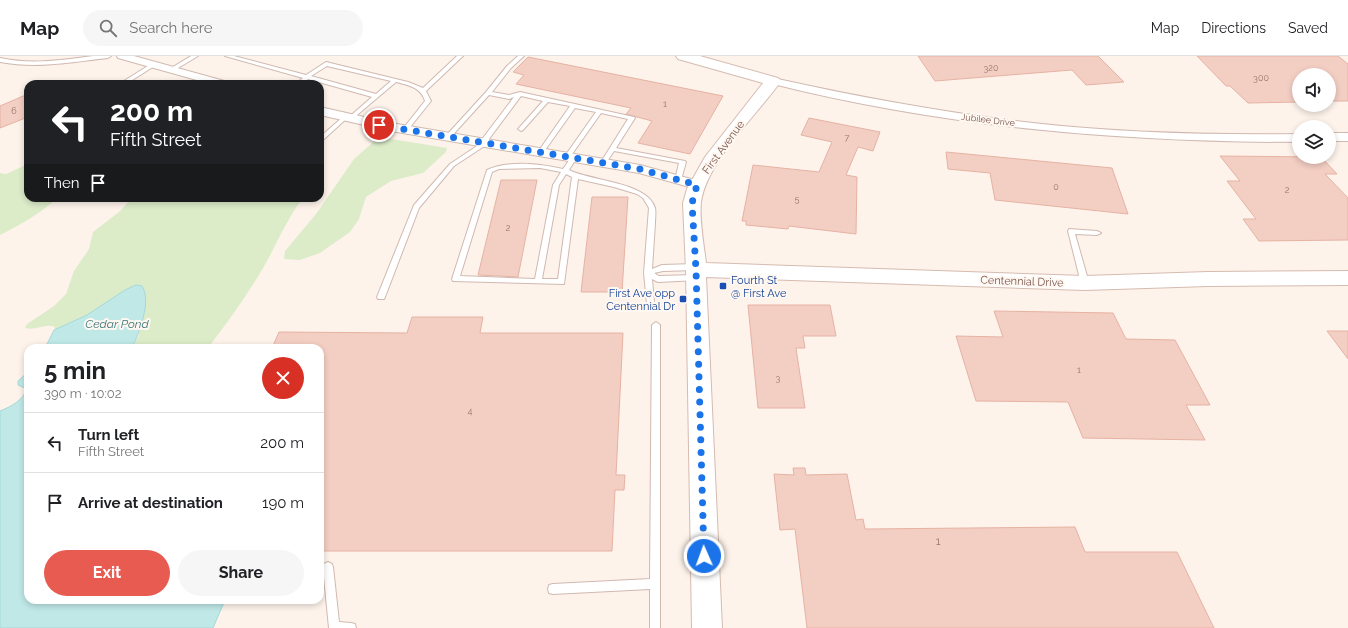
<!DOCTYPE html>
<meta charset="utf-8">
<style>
:root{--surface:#fff;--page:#f6f6f6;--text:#202124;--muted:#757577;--line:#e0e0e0;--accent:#e75b51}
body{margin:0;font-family:Raleway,sans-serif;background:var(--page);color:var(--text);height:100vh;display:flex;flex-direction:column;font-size:15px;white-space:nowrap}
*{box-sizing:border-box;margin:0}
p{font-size:13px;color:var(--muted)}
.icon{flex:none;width:22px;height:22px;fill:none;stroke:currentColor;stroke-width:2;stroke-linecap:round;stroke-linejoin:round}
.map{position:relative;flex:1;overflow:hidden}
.side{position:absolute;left:24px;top:288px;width:300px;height:260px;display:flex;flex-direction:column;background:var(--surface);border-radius:12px;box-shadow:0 2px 6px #0003}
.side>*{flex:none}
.guide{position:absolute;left:24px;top:24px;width:300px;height:122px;border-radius:12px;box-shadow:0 2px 6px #0003;background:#202124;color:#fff;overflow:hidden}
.buttons{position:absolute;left:1292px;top:12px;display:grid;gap:8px}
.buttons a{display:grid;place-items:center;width:44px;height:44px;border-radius:50%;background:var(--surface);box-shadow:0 2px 6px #0003;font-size:20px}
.pin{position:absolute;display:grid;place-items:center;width:34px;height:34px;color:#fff;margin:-17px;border:2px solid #fff;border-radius:50%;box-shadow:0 1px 4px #0007}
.me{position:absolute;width:44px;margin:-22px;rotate:358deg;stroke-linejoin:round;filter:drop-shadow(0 0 3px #0008)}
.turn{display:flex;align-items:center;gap:14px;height:84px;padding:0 20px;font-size:18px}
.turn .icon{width:52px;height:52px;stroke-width:2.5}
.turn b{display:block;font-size:28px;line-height:34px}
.then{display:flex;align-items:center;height:38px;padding:0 20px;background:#0003;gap:8px;font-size:15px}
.round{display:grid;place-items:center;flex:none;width:42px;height:42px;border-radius:21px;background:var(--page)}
.summary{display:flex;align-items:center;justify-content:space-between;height:68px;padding:0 20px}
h1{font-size:24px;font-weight:700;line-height:30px}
.action{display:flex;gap:8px;margin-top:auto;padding:8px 20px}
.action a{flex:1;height:46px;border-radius:24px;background:var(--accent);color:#fff;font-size:16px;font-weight:700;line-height:46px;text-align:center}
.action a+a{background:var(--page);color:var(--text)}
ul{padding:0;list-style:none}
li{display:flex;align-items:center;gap:12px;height:60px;padding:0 20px;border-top:1px solid var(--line)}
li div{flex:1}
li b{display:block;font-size:15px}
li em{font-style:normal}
header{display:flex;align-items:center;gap:24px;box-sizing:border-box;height:56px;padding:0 20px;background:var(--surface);border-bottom:1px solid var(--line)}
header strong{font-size:19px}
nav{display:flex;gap:22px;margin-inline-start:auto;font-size:14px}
.search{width:280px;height:36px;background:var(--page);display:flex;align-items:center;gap:10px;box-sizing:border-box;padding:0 14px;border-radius:22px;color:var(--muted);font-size:15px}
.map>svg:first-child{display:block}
</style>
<header>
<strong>Map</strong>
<div class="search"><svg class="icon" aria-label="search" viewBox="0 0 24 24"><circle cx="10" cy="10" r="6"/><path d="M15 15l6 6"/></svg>Search here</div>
<nav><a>Map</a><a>Directions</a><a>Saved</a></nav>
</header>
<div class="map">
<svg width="1348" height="572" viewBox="0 0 1348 572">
<rect width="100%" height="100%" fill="#fdf3eb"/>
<!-- green -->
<path fill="#dcecc9" d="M379,81L447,92L446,96L423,117L391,125L366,141L359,163L350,176L320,197L300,204L284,203L285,195L316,158L354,103Z
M28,108V142H57C40,158 20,169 0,179V117L6,118Z
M132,142H303C286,164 276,190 262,214C246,241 227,267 208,292H132L139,279L125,234L87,259L54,274L55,271C45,267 36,275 25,272L27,268L54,250L66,238L74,215L89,193L93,176L119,156Z"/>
<!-- water -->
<path fill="#bfe8e7" stroke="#a5d9da" d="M136,229L142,230C152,245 139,277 132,292H45L54,274L87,259L125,234Z
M28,316V544H225L213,572H0V355C12,350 22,345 27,333L18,329V325Z"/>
<!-- building -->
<path fill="#f3cec3" stroke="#e6b2a3" d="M918,0H1098L1124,26L1086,29L1072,14L935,25Z
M1197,0H1338L1348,8V45H1329V19H1299V46L1248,47L1230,30H1226Z
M528,1L723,40L690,98L638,87L652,65L626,58L631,52L516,28L524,19L513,16Z
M28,38V61L0,72V50Z
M809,62L880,76L873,95L858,91L846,119L857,121L856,178L789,170L788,173L746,169V165H742L753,109L819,116L832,86L801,79Z
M946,96L1112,112L1128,158L995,144L990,117L948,113Z
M1220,100L1321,101L1337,118H1325L1348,142V184L1259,185L1243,163H1256L1227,125H1240Z
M501,124H537L518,221L478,219Z
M592,141H628L622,236H581Z
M748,249H830L836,280H803L805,292H796L805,352H758Z
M994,255L1113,257L1126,283L1175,284L1210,349H1186L1205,384L1083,382L1068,346L976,345L956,280L1003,281Z
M412,261H483L480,277H623L616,419H625L624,434H615L612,495H320V292H272L279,276L407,277Z
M1327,275H1348V303Z
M793,412H805L806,419L847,418L856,464L863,463L865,473L1075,471L1085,496H1177L1214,572H807L795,473L780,474L774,418L794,419Z"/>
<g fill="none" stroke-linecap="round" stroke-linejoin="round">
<defs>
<path id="lane" d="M93,0H111L108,2C71,6 37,13 0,6V2C32,9 62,4 93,0Z
M191,0H198L173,15L168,14Z
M225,0H234L306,19L326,6L408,26L423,32L457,0H463L426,35L431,45L407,75L405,76L402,74L425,45C421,31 408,29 396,26L350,65L348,64V62L372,41L308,23L302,28H295L303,22ZM327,10L391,25L376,38L311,20Z
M518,0H524L511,12L492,36L509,39L520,36L634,61L635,62L616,92L685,105L686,106L681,124L678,126L675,124L679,107L614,95L606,107H602L601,106L628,63L601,57L570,101H566L565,100L596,56L575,52L543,97H539L538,96L570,50L548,46L523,74L521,75L518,73L519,72L543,45L521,40L486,87L487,88L486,89L454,110L419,152L385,241L384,243H378L377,241L414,149L450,108L480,88V86L514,41L509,43L489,39L449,83L447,84L444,82L486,36L507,10Z
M151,8L156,9L126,28H119Z
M344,60L347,62L346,63L322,85L320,86V81Z
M574,99L577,101L569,114C590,125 648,126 655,152C656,156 655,163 655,167C654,182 653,198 652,213L662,209L695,208L699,211L695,214L663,215L654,217L659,220L696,219L699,220L700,222L699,224L658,226L652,223L654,246L650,249L647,248L644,217L649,152L643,142L637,138L614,131L578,123L564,228L453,225L452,223L487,114C509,104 540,108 563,113L572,100ZM540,112L561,116L553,129L535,223L460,220L492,116L499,113ZM566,118L572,121L558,223H542L559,129Z
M1069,173L1097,175L1101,177L1097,179L1075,178L1089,227L1088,229L1085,230L1081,227L1068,175Z
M656,266L660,269V572H650V533L553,538L549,537L548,533L549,529L553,528L650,523L652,269Z
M328,506L332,508L333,511L339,566L351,567L355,568L356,572H329L323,511L324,508Z"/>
<path id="street" d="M117,0H134L228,26L230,28H211L118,2Z
M773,22C859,41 945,57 1033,67C1121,77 1210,79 1299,78V86C1120,86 943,71 769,27L767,25Z
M320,51L391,67L640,109L702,126L704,129L702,132L697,133L639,117L391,75L320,59Z
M1329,77H1348V85H1329Z"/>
<path id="secondary" d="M676,0H700L778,22L781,25C757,59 707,105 701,146C699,163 704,190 706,207L1085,220L1208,216L1348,215V229L1208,230L1085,234L706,221L722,572H692L686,214L683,147L687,133L705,101L763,27L678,3Z"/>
</defs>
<!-- lane casing -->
<use href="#lane" stroke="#d0b9b0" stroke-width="2"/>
<!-- street casing -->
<use href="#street" stroke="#d0b9b0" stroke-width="2"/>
<!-- secondary casing -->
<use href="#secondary" stroke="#d6bbb0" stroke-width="2"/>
<!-- lane -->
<use href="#lane" fill="#fff" fill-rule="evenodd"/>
<!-- street -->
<use href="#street" fill="#fff" fill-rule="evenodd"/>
<!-- secondary -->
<use href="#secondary" fill="#fff" fill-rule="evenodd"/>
</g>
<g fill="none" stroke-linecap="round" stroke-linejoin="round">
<!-- route -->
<path stroke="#1a73e8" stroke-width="7" stroke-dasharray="0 12.6" d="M379,69L640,113L697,129L692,147L696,214L704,500"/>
</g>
<!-- markers -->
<g fill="#1a4fb4" stroke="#fff8f2" stroke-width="1.5">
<rect x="719" y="226" width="8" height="8" rx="2"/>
<rect x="679" y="239" width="8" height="8" rx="2"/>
</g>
<g text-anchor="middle" stroke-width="4" stroke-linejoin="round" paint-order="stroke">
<!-- number labels -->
<g font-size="9" fill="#98746a">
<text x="991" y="15">320</text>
<text x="1261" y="25">300</text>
<text x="665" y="51">1</text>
<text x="14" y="58">6</text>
<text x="847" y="85">7</text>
<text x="1056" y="134">0</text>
<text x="1287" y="137">2</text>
<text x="797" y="146">5</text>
<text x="508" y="175">2</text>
<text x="1079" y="317">1</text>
<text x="778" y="325">3</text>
<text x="470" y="358">4</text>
</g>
<!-- far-street labels -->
<g font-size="9" fill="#79564d" stroke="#fff8f2">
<text transform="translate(988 64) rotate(7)" y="3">Jubilee Drive</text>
</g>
<!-- street labels -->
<g font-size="11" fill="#79564d" stroke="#fff8f2">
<text transform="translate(723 91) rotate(-54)" y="4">First Avenue</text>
<text transform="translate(1022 225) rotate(2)" y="4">Centennial Drive</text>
</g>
<!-- transit labels -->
<g font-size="11" fill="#164399" stroke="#fff8f2" text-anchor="start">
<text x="731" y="228">Fourth St<tspan x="731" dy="13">@ First Ave</tspan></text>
<text x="675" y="241" text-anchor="end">First Ave opp<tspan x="675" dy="13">Centennial Dr</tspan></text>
</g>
<!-- near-number labels -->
<g font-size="11" fill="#98746a">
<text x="938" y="489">1</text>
</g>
<!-- water labels -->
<g font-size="12" font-style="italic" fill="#3c7676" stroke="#fff8f2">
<text x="117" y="272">Cedar Pond</text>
</g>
</g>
</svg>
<div class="buttons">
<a><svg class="icon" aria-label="sound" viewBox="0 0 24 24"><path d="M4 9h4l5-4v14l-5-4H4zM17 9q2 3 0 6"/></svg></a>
<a><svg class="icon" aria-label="layers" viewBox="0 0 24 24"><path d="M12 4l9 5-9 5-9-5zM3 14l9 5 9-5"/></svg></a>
</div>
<div class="pin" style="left:379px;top:69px;background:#d93025"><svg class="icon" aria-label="arrive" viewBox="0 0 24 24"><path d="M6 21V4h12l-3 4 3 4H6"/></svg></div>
<svg class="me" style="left:704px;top:500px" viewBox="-20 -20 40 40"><circle r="17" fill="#1a73e8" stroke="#fff" stroke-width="3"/><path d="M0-11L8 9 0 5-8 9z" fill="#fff"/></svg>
<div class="guide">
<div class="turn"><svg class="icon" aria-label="left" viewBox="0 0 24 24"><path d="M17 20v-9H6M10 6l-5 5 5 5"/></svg><div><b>200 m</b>Fifth Street</div></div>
<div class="then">Then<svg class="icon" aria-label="arrive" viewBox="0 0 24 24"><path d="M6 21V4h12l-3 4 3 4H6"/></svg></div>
</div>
<section class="side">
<div class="summary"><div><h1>5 min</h1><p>390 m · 10:02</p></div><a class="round" style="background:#d93025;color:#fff"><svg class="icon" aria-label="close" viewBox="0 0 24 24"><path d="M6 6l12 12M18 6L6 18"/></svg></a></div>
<ul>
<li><svg class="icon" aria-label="left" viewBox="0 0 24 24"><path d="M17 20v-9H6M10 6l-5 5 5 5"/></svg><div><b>Turn left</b><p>Fifth Street</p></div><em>200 m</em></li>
<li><svg class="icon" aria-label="arrive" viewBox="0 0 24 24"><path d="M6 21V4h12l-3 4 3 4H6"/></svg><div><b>Arrive at destination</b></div><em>190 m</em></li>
</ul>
<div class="action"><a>Exit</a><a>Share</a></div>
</section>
</div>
